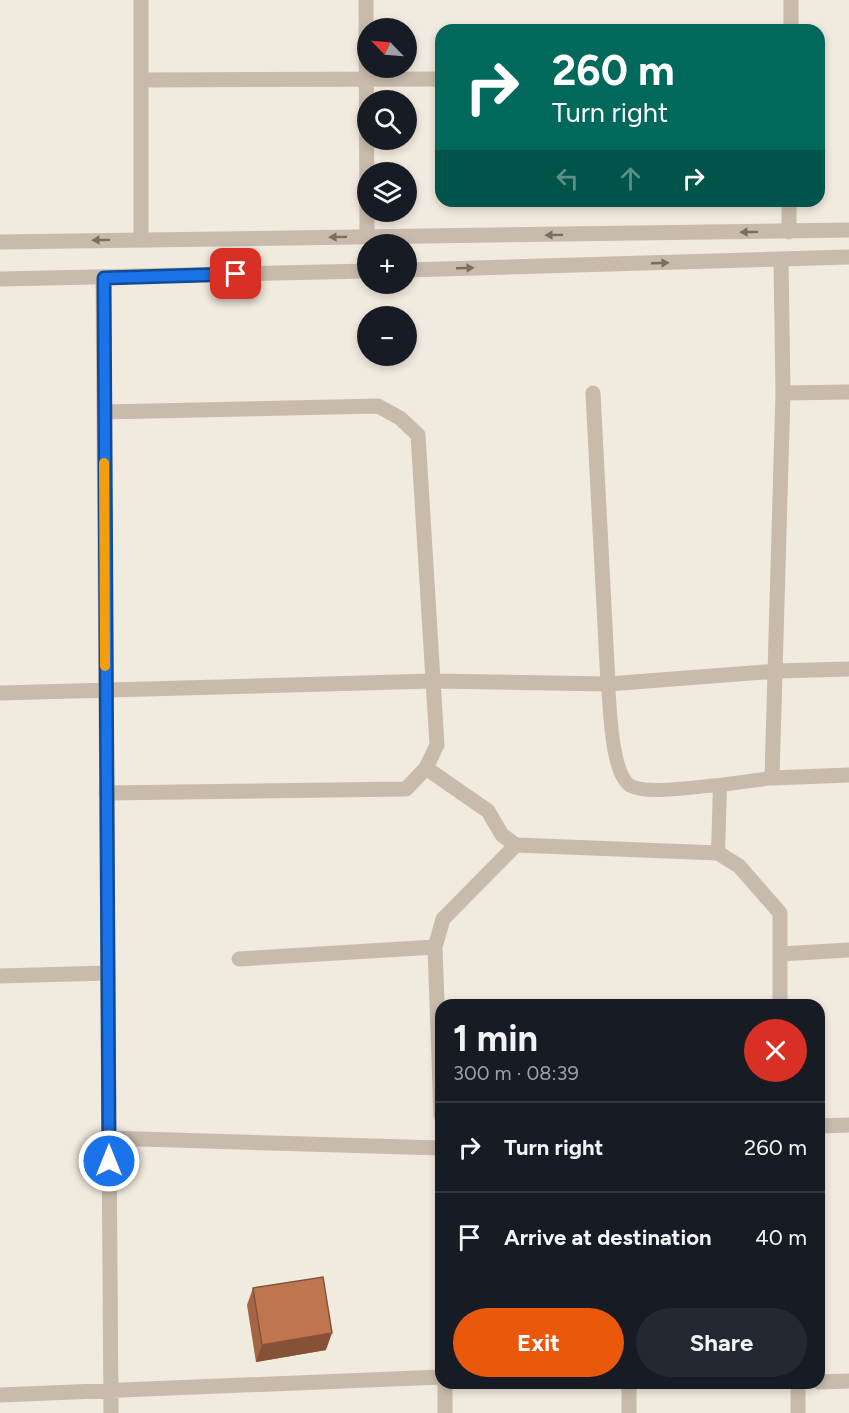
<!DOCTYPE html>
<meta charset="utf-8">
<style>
:root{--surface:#171b24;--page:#242831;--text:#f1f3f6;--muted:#9ea1a6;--line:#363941;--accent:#ea580c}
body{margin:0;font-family:Figtree,sans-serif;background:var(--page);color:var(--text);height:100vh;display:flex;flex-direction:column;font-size:22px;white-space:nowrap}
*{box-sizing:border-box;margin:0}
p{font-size:20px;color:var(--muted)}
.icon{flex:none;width:33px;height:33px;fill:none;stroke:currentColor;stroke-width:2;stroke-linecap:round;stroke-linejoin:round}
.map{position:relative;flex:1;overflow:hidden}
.panel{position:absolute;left:435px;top:999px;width:390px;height:390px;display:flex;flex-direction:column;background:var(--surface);border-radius:18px;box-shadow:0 3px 9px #0003}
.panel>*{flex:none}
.guide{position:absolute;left:435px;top:24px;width:390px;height:183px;border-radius:18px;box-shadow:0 3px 9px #0003;background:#00695c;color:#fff;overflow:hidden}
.needle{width:39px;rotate:295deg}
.tools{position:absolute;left:357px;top:18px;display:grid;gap:12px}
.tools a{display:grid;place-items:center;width:60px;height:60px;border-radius:50%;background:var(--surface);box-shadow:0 3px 9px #0003;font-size:30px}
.pin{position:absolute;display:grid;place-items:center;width:51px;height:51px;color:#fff;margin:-26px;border-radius:12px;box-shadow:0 3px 9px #0006}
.me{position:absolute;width:66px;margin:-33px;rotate:0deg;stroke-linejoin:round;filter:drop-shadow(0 0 4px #0008)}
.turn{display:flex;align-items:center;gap:21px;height:126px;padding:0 18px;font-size:27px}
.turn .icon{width:78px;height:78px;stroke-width:2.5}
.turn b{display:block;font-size:42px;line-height:51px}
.lanes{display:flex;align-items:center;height:57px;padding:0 18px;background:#0003;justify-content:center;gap:30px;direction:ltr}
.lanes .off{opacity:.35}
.round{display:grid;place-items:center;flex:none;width:63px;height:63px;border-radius:32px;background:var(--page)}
.headline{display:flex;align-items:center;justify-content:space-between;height:102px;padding:0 18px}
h1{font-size:36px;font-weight:700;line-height:45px}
.cta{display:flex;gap:12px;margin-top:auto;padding:12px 18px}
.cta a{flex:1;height:69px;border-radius:36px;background:var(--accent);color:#fff;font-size:24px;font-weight:700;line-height:69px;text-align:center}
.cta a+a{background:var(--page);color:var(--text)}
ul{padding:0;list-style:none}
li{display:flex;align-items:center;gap:18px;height:90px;padding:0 18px;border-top:2px solid var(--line)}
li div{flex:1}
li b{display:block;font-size:22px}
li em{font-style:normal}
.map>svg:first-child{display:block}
</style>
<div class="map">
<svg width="849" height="1413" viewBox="0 0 849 1413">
<rect width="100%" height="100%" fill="#f1eade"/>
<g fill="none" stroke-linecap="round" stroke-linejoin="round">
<!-- service -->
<path stroke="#c8bbab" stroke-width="14" d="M608,684C610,707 611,775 631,786C649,795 699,786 720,785L718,853
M720,785L772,778"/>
<!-- minor -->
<path stroke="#c8bbab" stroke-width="15" d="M366,0L367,237
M791,30V0
M141,80L441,79
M789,232V201
M141,240V0
M0,242L849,230
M781,260L783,393L772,778L849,775
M406,270L849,257
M103,278L111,1413
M0,279L368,271
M593,393L608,684
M783,393L849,392
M104,412L378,406L400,418L418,435L437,745L426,768L406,789L106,793
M0,693L433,681L608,684L777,671L849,669
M426,768L488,811L502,835L516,845L718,853L739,866L780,913V1005
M780,954L849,950
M239,959L435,947
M0,976L108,973
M441,1116L435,947L443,919L516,845
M819,1126L849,1125
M108,1138L441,1148
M819,1382L849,1381
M629,1383V1413
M0,1395L441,1377
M445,1413V1383
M798,1413V1383"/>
</g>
<!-- wall -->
<path fill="#a36545" d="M253,1288L326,1350L256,1362L247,1305Z"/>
<!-- shaded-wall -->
<path fill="#855238" d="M332,1333L326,1350L256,1362L262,1345Z"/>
<!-- building -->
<path fill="#be7550" stroke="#855238" stroke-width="1.5" d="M323,1277L332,1333L262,1345L253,1288Z"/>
<!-- one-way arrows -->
<defs><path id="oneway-solid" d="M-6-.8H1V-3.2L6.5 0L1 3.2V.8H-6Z" transform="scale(1.5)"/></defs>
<g fill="#786e64">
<use href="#oneway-solid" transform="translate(749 232) rotate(179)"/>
<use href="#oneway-solid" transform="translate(554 235) rotate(179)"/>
<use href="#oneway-solid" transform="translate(338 237) rotate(179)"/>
<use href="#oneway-solid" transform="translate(101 240) rotate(179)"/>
<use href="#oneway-solid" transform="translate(660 263) rotate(-2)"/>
<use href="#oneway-solid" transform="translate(465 268) rotate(-2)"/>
</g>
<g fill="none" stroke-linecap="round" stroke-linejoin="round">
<defs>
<path id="route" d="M109,1161L104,278L236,274"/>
</defs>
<!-- route casing -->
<use href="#route" stroke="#114b97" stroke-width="15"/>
<!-- route -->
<use href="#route" stroke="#1a73e8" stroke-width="10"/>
<!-- slow -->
<path stroke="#f59e0b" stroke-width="10" d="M104,463L105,666"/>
</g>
</svg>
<div class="tools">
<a><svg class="needle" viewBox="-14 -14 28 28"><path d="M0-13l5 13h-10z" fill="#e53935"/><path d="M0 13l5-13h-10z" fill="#9ea1a6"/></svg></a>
<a><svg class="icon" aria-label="search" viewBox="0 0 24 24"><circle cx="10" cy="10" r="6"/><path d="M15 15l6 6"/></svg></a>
<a><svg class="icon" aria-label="layers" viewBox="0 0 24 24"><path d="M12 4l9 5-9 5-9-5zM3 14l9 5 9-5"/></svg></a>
<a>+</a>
<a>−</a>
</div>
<div class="pin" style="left:236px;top:274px;background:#d93025"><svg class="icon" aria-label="arrive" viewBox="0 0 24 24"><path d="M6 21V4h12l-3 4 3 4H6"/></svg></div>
<svg class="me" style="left:109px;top:1161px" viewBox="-20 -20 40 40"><circle r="17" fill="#1a73e8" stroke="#fff" stroke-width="3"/><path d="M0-11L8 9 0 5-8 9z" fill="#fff"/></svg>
<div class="guide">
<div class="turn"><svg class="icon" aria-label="right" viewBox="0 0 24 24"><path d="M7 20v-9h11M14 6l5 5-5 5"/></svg><div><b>260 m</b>Turn right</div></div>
<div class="lanes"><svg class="icon off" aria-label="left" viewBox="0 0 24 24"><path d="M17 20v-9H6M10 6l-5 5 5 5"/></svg><svg class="icon off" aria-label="ahead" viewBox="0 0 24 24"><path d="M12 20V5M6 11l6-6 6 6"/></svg><svg class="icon" aria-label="right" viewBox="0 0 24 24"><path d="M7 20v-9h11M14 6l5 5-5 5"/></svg></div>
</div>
<section class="panel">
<div class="headline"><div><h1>1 min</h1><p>300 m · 08:39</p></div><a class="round" style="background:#d93025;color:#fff"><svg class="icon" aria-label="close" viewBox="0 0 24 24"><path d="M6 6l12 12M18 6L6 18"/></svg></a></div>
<ul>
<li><svg class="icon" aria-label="right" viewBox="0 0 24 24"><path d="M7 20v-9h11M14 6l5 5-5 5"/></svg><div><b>Turn right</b></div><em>260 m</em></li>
<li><svg class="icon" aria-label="arrive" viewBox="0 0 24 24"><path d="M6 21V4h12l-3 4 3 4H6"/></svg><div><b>Arrive at destination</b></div><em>40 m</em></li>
</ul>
<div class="cta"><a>Exit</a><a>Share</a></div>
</section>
</div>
